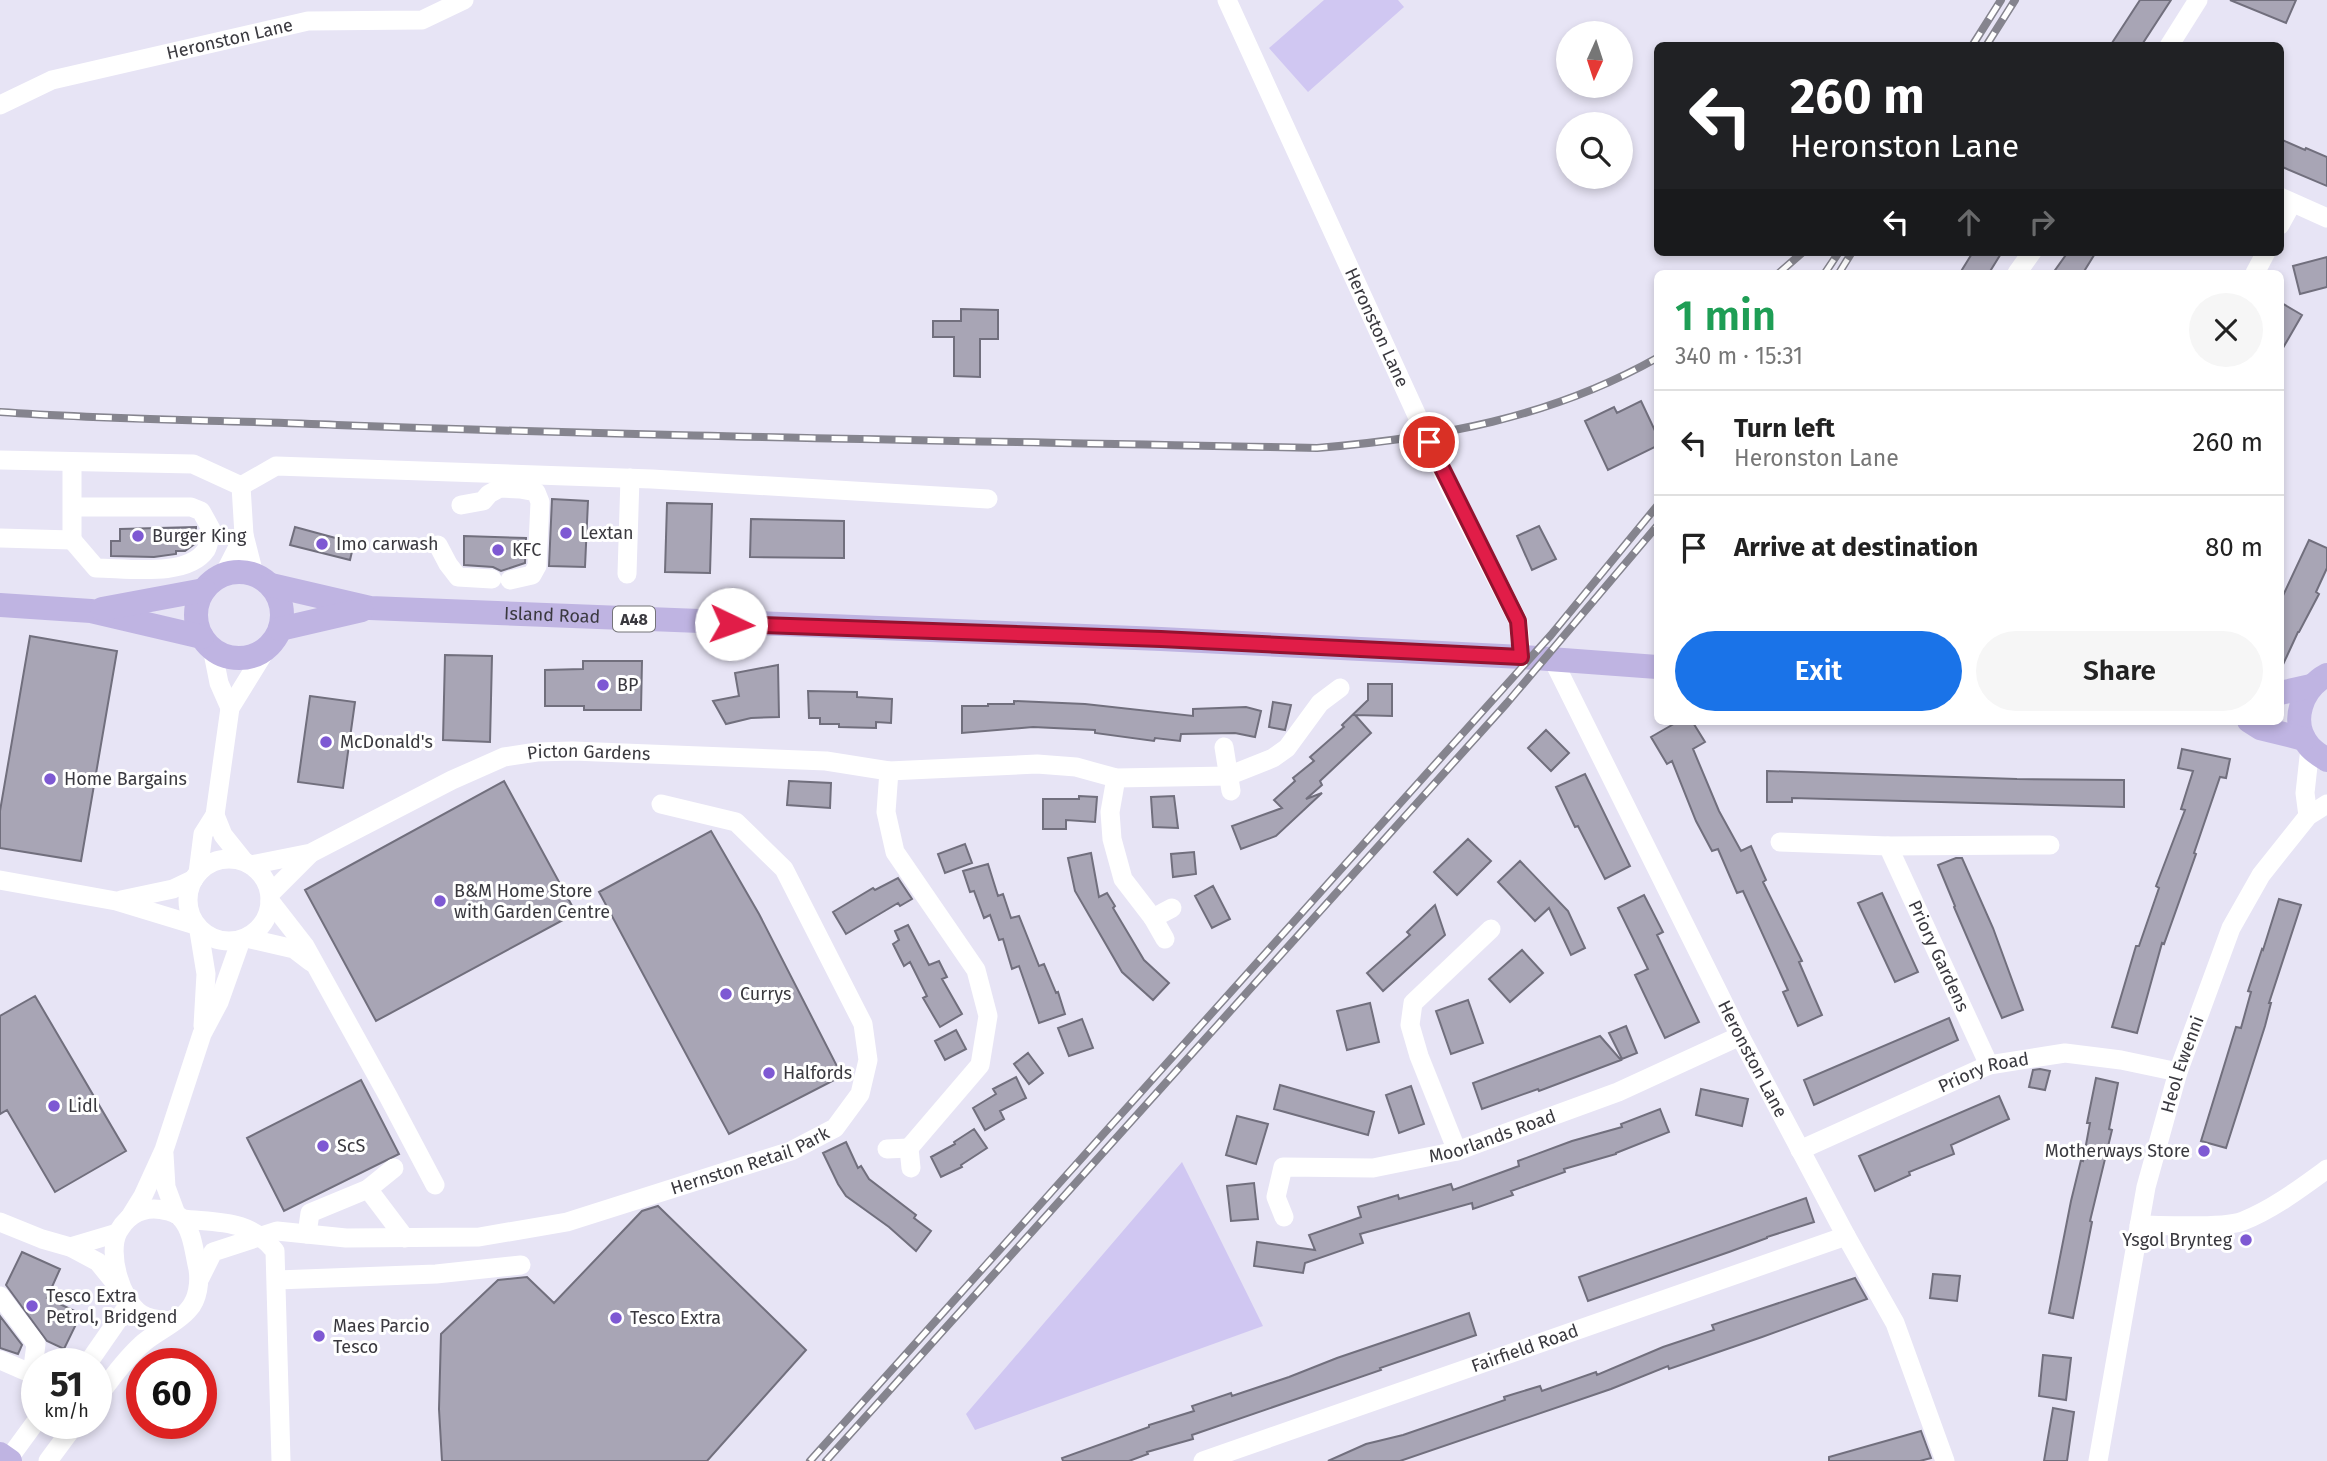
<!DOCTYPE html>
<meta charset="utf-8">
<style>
:root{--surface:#fff;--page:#f6f6f6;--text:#222;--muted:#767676;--line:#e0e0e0;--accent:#1a73e8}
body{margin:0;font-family:"Fira Sans",sans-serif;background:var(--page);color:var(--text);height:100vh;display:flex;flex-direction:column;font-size:26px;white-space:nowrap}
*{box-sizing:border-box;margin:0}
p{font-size:23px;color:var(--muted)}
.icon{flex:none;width:38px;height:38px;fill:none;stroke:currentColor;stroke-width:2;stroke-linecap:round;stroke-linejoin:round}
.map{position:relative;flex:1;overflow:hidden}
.drawer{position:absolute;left:1654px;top:270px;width:630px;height:455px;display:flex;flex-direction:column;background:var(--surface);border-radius:10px;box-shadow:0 4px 10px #0003}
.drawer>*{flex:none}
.top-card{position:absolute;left:1654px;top:42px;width:630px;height:214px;border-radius:10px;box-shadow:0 4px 10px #0003;background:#202124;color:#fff;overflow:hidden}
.needle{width:46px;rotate:183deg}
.fabs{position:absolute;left:1556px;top:21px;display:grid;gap:14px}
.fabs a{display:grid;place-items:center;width:77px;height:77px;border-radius:50%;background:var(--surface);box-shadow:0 4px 10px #0003;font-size:35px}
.speed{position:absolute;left:21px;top:1348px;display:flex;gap:14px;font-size:35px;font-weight:700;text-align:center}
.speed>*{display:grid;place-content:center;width:91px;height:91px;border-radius:50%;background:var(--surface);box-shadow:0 4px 10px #0003;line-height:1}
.speed small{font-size:18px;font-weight:400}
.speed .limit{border:10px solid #d22;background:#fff;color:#111}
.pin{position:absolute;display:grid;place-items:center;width:60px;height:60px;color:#fff;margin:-30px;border:4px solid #fff;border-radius:50%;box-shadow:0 2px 7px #0007}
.me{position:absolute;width:77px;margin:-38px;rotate:93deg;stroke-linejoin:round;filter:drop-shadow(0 0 5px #0008)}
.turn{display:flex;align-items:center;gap:24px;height:147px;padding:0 21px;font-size:32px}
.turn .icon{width:91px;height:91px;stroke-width:2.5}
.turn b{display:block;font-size:49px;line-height:60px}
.lanes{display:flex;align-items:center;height:66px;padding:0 21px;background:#0003;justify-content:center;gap:35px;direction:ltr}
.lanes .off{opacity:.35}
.round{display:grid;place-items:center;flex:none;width:74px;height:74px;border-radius:37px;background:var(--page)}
.overview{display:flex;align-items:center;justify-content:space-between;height:119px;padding:0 21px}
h1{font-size:42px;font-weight:600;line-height:52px;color:#1e9e55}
.action{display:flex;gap:14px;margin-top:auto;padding:14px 21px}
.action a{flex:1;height:80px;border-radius:42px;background:var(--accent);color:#fff;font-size:28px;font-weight:600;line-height:80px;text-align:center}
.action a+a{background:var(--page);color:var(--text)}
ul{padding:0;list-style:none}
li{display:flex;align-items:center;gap:21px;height:105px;padding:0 21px;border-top:2px solid var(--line)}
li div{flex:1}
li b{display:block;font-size:26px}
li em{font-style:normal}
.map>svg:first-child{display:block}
</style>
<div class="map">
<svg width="2327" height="1461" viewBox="0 0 2327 1461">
<rect width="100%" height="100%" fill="#e7e4f5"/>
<!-- green -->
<path fill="#d0c7f2" d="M1324,0H1398L1404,7L1308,92L1269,48Z
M1182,1162L1263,1326L975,1430L966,1414Z"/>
<!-- building -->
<path fill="#a8a5b5" stroke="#716f7d" stroke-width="2" d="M2140,0H2171L2141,46H2110Z
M2230,0H2296L2286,23Z
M2280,139L2305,150L2306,148L2327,157V186L2280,166Z
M1973,252H2002L1989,273H1960Z
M2068,252H2096L2083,273H2053Z
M2327,257V287L2300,294L2293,266Z
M2280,302L2302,315L2280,353Z
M961,309L998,310V339H980V377L954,376V337H933V321H961Z
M1641,401L1657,435V446L1608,470L1585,421L1614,407L1617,413Z
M552,499L588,501L585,567L549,566Z
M667,503L712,504L710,573L665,572Z
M751,519L844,521V558L750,557Z
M1539,526L1556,559L1532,570L1517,536Z
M196,527V543L185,551H176V554L154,557L111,556V541H120V529Z
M295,527L354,543L350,560L290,545Z
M464,536L526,538L525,563L501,571L493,567L464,565Z
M2309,540L2327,548V568L2316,592L2319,594L2299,632H2298L2280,671V602Z
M30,636L117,651L81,861L0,848V811Z
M445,655L492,656L490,742L443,740Z
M583,661H642L641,710H584V706H545V670L583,669Z
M778,665L779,717L751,718L726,724L713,701L739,696L735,673Z
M1368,684H1392V716L1355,715L1371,733L1320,781L1322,785L1306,799L1322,793L1276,836L1241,849L1232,826L1282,808L1274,800L1295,781L1293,778L1314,761L1310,757L1344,727L1342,725L1368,700Z
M808,691L857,692V697L892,699L891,723L876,722V728L839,727V724H820V718H809Z
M310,696L355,702L343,788L298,782Z
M1014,701L1085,704L1193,716V709L1246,707L1261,711L1255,737L1235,733L1181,734L1180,741L1155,738L1154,741L1095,733V730L1033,727L962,733V706H988V704H1014Z
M1273,702L1291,705L1285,730L1269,727Z
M1679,721H1692L1705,742L1693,749L1719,811L1741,851L1751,846L1766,880L1763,882L1802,961L1799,962L1822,1015L1798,1026L1783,992L1788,990L1743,891L1737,893L1718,849L1712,851L1696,821L1672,761L1667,764L1651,737Z
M1546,730L1569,753L1551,771L1528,748Z
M2182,749L2230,759L2226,778L2220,777L2194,853L2196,854L2164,944L2162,943L2137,1033L2112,1027L2136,946H2139L2159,888L2156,886L2185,810L2181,809L2193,771L2178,768Z
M1767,771L2017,779L2124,780V807L1792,798V802H1767Z
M1585,774L1630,866L1605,879L1578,826L1575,827L1556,787Z
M504,781L576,913L376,1021L305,890Z
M789,781L831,783L830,808L787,805Z
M1079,796L1097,797L1095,822L1066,820V829H1043V799H1079Z
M1174,796L1178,828L1153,827L1151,797Z
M711,831L759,914L842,1076L729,1134L599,892Z
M1468,839L1491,861L1457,895L1434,872Z
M965,844L972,863L945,873L938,854Z
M1194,852L1196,874L1173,877L1171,854Z
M1091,853L1099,897L1107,893L1115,906L1113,908L1144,960L1169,983L1153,1000L1122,972L1075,891L1068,858Z
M1956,858H1962L1993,928L2023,1010L2002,1018L1954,907L1955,906L1938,865Z
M1520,861L1568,911L1585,948L1571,955L1549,908L1535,921L1498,882Z
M988,864L998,896L1003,894L1011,918L1019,916L1039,966L1044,964L1056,993L1058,992L1065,1014L1039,1023L1019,966L1012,969L1003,939L999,940L990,915L984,918L974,891L970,892L963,871Z
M898,878L912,899L900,906L898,903L846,934L833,912L873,888L875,890Z
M1213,886L1230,919L1212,928L1195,896Z
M1882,893L1918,972L1895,982L1858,903Z
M1644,895L1663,932L1657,935L1699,1022L1665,1038L1635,975L1648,969L1618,908Z
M2279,899L2301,905L2269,1003H2271L2265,1026L2226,1148L2201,1141L2236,1027L2241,1028L2251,992L2248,991L2262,949L2263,950Z
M1435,905L1445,935L1383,991L1367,973L1410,935L1407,932Z
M908,925L929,965L939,961L947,977L942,979L962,1014L940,1027L923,998L927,996L910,962L904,966L893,944L899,940L895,931Z
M1522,950L1543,973L1510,1002L1489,979Z
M35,996L126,1151L55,1192L7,1110L0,1114V1016Z
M1468,1000L1483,1043L1451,1054L1436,1011Z
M1370,1003L1379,1042L1347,1050L1337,1011Z
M1949,1018L1958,1040L1814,1105L1804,1080Z
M1082,1019L1093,1048L1069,1056L1058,1028Z
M1626,1026L1637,1053L1622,1059L1609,1033Z
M956,1030L966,1049L945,1060L935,1041Z
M1600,1036L1621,1060L1539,1091L1538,1089L1482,1109L1473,1083Z
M1028,1053L1043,1073L1029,1084L1014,1064Z
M2040,1069L2050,1071L2045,1090L2029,1087L2033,1070Z
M1016,1077L1026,1098L1000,1111L1004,1119L985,1130L973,1108L996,1094L993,1089Z
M2096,1078L2118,1083L2109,1129L2112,1130L2090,1221L2092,1222L2073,1318L2049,1313L2071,1201L2081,1160L2083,1161L2090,1123H2087Z
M361,1080L399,1154L284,1211L247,1138Z
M1280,1085L1374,1112L1368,1135L1274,1109Z
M1411,1086L1424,1124L1399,1133L1386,1095Z
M1701,1089L1748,1099L1742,1126L1696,1115Z
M1999,1096L2009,1119L1951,1145L1954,1154L1909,1172L1910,1175L1875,1191L1859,1156Z
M1660,1109L1669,1132L1616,1153V1154L1564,1169L1565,1172L1511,1191L1513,1195L1473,1209L1472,1203L1360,1234L1363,1243L1305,1263L1303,1273L1254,1266L1257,1242L1315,1250L1309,1235L1361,1217L1358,1207L1398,1195L1399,1199L1451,1184L1453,1190L1519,1166L1518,1161L1572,1141L1622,1127L1621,1124Z
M1237,1116L1268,1124L1256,1164L1226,1155Z
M974,1129L987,1148L961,1165L962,1167L941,1177L931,1157L955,1144L954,1142Z
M846,1142L858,1168L861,1166L869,1179L916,1215L914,1218L931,1231L916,1251L889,1227L846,1196L838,1184L823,1153Z
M1254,1183L1258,1219L1231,1221L1227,1186Z
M1806,1198L1814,1222L1767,1237V1238L1729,1252L1588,1301L1579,1277Z
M658,1206L806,1350L707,1461H442L439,1409L441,1334L498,1280L527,1277L554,1303L642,1211Z
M22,1252L60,1269L47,1298L81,1314L64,1349L47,1341L6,1285Z
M1933,1274L1960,1276L1957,1301L1930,1298Z
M1855,1278L1867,1299L1762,1337L1669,1369L1668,1366L1611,1389L1400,1461H1328L1366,1444L1403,1435L1505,1400L1504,1397L1540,1386L1542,1391L1596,1372L1597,1375L1663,1347L1714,1330L1712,1325Z
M1469,1313L1476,1335L1380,1368L1381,1370L1192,1435L1193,1439L1147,1452L1148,1454L1129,1461H1063L1062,1458L1149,1427V1425L1194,1411L1192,1406L1231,1393L1232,1396L1289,1377L1337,1358Z
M0,1316L22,1345L18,1354L0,1348Z
M2043,1355L2071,1358L2066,1400L2039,1396Z
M2053,1408L2074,1412L2067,1461H2044Z
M1921,1431L1931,1458L1920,1461H1829V1457Z"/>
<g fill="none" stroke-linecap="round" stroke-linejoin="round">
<!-- minor -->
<g stroke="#fff" stroke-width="19">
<path id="s1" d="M1227,0L1451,490L1518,621L1522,657"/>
<path d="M2169,46L2198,0"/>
<path id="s2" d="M0,105L52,80L308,21L422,20L464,0"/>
<path d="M2280,197L2327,218"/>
<path d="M2280,225L2292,203"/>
<path d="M2017,273L2032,252"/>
<path d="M2255,273L2266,252"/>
<path d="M0,460L193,464L241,486L276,466L652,479L988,499"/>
<path d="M241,486L244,535L254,574"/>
<path d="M461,505L483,501L489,494L500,488L520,489L536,492L540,502L537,566L532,575L510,580"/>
<path d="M0,538L72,540V462"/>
<path d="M72,540L96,568C126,568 187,578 206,550C209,545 210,535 211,529L201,511L191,507H73"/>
<path d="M438,545L448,564L458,577L492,579"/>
<path d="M224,574L244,535"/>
<path d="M627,574L630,478"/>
<path d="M212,648L219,683L230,708"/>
<path id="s3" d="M1553,660L1740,1036L1846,1236L1895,1323L1945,1461"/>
<path d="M1224,747L1231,791"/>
<path d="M889,771L886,812L895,852L976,970L988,1016L980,1065L909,1148L911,1168"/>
<path d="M1116,778L1110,812L1112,839L1123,879L1153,918L1165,939"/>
<path d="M215,815L223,835L243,860"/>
<path d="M2308,816L2305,793L2310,748"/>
<path d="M1780,842L1888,846L2050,845"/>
<path id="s4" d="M1888,846L1989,1065"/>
<circle cx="229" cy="900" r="41"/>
<path id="s5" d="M251,865L311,853L452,780L504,757L537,752L573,751L826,761L889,771L1037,764L1076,767L1116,778L1228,776L1273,758L1287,748L1320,703L1340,688"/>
<path d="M198,873L203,834L215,815L230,708L267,648"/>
<path d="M0,880L116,901L195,925"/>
<path d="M270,894L310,854"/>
<path d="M121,900L173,889L194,879"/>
<path d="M270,901L305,946L388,1096L435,1185"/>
<path d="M1153,918L1172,908"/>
<path d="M199,931L206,974L203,1026"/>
<path d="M246,938L294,949L311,962"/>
<path d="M887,1149L909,1148"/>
<path id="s6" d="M1800,1150L1989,1065L2065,1053L2121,1060L2178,1072"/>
<path d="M1457,1151L1419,1056L1410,1025L1413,1003L1491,929"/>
<path d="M164,1154L166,1187L176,1214"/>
<path d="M368,1189L405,1238"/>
<path d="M130,1217L143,1196L164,1150L202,1034L219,1002L241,940"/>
<path id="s7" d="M1284,1217L1276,1197L1283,1167L1373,1168L1457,1151L1618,1092L1740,1036"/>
<path d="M182,1219C220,1223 249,1219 275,1251L281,1461"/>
<path d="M0,1222L42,1239L70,1247L98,1262L120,1289"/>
<path d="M2139,1225C2163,1225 2223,1229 2243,1221C2273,1209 2301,1188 2327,1169"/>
<path d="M307,1234L310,1213L368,1189L394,1168"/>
<path d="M70,1247L117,1233"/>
<path id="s8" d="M200,1278L213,1252L277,1231L346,1238L479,1237L567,1222L791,1151L835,1128L860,1094L868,1060L863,1024L784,869L736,822L661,804"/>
<path d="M277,1280L436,1274L521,1265"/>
<path d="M0,1296L36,1344L32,1375"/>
<path d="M0,1360L37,1376"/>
<path d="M88,1363L129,1304"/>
<path d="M96,1398C111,1380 124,1360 141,1345C155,1332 178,1323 189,1309C198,1299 200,1282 198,1269C194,1253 193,1231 181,1218C178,1214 173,1213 168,1211C147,1205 129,1212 118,1232C107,1253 121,1301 141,1314C150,1320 161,1320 172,1321"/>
<path d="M7,1461L37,1420"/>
<path d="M48,1461L76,1423"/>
<path id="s9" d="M1203,1461L1846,1236"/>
<path id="s10" d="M2098,1461L2146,1187L2178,1072L2231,928L2261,875L2308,816L2327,804"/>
</g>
<!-- major -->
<g stroke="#bfb4e2" stroke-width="24">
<circle cx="239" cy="615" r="43"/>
<path id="s11" d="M271,585L370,608L1161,639L1522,657L1657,667"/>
<path d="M0,605L91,611L202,637"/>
<path d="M102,609L204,590"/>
<path d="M280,629L362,610"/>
<path d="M2327,675C2302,688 2289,722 2309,746C2314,752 2321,756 2327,760"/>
<path d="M2280,693L2311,686"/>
<path d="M2249,721L2260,728L2304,739"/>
<path d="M0,1454L10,1461"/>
</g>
<defs>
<path id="rail" d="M1972,46L2001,0
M1986,46L2015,0
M1779,273L1803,252
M1825,273L1839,252
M1839,273L1852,252
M0,412C112,420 225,420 337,425C664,437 990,441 1317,448C1438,438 1550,418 1657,358
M810,1461L1551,635L1657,506
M826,1461L1507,703L1657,526"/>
</defs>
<!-- rail casing -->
<use href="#rail" stroke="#85848e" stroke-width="8"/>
<!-- rail -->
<use href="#rail" stroke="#fff" stroke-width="5" stroke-dasharray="16" stroke-linecap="butt"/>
</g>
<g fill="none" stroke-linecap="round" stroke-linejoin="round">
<defs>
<path id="route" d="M731,624L1161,639L1521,657L1518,621L1429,442"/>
</defs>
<!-- route casing -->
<use href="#route" stroke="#92132f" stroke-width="18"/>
<!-- route -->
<use href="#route" stroke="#e11d48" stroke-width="12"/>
</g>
<!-- markers -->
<g fill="#7e59d3" stroke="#fff" stroke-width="2.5">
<circle cx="566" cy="533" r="7"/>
<circle cx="138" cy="536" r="7"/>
<circle cx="322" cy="544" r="7"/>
<circle cx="498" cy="550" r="7"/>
<circle cx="603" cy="685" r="7"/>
<circle cx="326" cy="742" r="7"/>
<circle cx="50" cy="779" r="7"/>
<circle cx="440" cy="901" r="7"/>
<circle cx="726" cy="994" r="7"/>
<circle cx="769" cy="1073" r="7"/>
<circle cx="54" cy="1106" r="7"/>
<circle cx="323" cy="1146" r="7"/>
<circle cx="2204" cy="1151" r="7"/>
<circle cx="2246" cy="1240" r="7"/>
<circle cx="32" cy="1306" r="7"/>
<circle cx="616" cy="1318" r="7"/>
<circle cx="319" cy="1336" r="7"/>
</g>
<g text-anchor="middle" stroke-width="6" stroke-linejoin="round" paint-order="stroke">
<!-- shield labels -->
<rect fill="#fff" stroke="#757479" stroke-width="2" x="613" y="606.5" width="42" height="25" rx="5"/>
<g font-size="16" font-weight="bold" fill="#3a393f">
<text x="634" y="625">A48</text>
</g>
<!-- street labels -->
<g font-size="18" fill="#3a393f" stroke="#fff">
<text dy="6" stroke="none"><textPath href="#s2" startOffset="240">Heronston Lane</textPath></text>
<text dy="6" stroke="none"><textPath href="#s1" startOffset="360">Heronston Lane</textPath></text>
<text dy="6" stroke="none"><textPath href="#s11" startOffset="284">Island Road</textPath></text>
<text dy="6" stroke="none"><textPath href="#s5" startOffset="362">Picton Gardens</textPath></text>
<text dy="6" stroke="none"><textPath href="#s4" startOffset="121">Priory Gardens</textPath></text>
<text dy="6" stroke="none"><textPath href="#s3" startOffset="446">Heronston Lane</textPath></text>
<text dy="6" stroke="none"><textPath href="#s10" startOffset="406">Heol Ewenni</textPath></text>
<text dy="6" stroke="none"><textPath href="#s6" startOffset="200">Priory Road</textPath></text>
<text dy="6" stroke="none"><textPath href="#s7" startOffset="266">Moorlands Road</textPath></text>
<text dy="6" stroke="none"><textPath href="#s8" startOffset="581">Hernston Retail Park</textPath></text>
<text dy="6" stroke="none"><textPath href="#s9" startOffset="341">Fairfield Road</textPath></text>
</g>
<!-- poi labels -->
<g font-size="18" fill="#3a393f" stroke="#fff" text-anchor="start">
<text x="580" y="539">Lextan</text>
<text x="152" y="542">Burger King</text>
<text x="336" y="550">Imo carwash</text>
<text x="512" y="556">KFC</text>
<text x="617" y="691">BP</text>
<text x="340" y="748">McDonald's</text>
<text x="64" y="785">Home Bargains</text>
<text x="454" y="897">B&amp;M Home Store<tspan x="454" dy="21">with Garden Centre</tspan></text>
<text x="740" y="1000">Currys</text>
<text x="783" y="1079">Halfords</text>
<text x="68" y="1112">Lidl</text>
<text x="337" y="1152">ScS</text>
<text x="2190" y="1157" text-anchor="end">Motherways Store</text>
<text x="2232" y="1246" text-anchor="end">Ysgol Brynteg</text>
<text x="46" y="1302">Tesco Extra<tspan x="46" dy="21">Petrol, Bridgend</tspan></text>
<text x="630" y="1324">Tesco Extra</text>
<text x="333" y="1332">Maes Parcio<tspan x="333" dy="21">Tesco</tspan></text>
</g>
</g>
</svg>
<div class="fabs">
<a><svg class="needle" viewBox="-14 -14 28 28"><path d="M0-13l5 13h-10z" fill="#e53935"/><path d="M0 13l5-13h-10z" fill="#767676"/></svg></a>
<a><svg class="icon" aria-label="search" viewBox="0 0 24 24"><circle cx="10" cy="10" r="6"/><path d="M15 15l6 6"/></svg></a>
</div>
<div class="speed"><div>51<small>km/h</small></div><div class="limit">60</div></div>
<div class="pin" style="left:1429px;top:442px;background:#d93025"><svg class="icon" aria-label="arrive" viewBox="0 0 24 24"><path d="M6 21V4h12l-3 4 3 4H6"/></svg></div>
<svg class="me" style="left:731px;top:624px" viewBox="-20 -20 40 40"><circle r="19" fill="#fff"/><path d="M0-13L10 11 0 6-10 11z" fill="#e11d48"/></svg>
<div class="top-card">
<div class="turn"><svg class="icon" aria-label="left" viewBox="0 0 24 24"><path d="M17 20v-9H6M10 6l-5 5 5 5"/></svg><div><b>260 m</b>Heronston Lane</div></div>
<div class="lanes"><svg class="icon" aria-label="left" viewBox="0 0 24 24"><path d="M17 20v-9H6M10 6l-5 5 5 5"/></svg><svg class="icon off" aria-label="ahead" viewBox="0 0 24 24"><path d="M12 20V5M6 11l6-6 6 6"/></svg><svg class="icon off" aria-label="right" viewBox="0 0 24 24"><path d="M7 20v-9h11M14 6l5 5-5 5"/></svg></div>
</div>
<section class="drawer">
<div class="overview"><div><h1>1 min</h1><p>340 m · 15:31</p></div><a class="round"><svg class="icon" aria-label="close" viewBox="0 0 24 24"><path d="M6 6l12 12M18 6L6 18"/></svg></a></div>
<ul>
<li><svg class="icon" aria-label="left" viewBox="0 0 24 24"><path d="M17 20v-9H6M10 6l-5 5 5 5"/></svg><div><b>Turn left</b><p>Heronston Lane</p></div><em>260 m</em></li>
<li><svg class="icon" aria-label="arrive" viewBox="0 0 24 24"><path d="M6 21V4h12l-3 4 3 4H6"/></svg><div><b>Arrive at destination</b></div><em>80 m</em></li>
</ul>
<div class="action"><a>Exit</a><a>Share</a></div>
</section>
</div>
